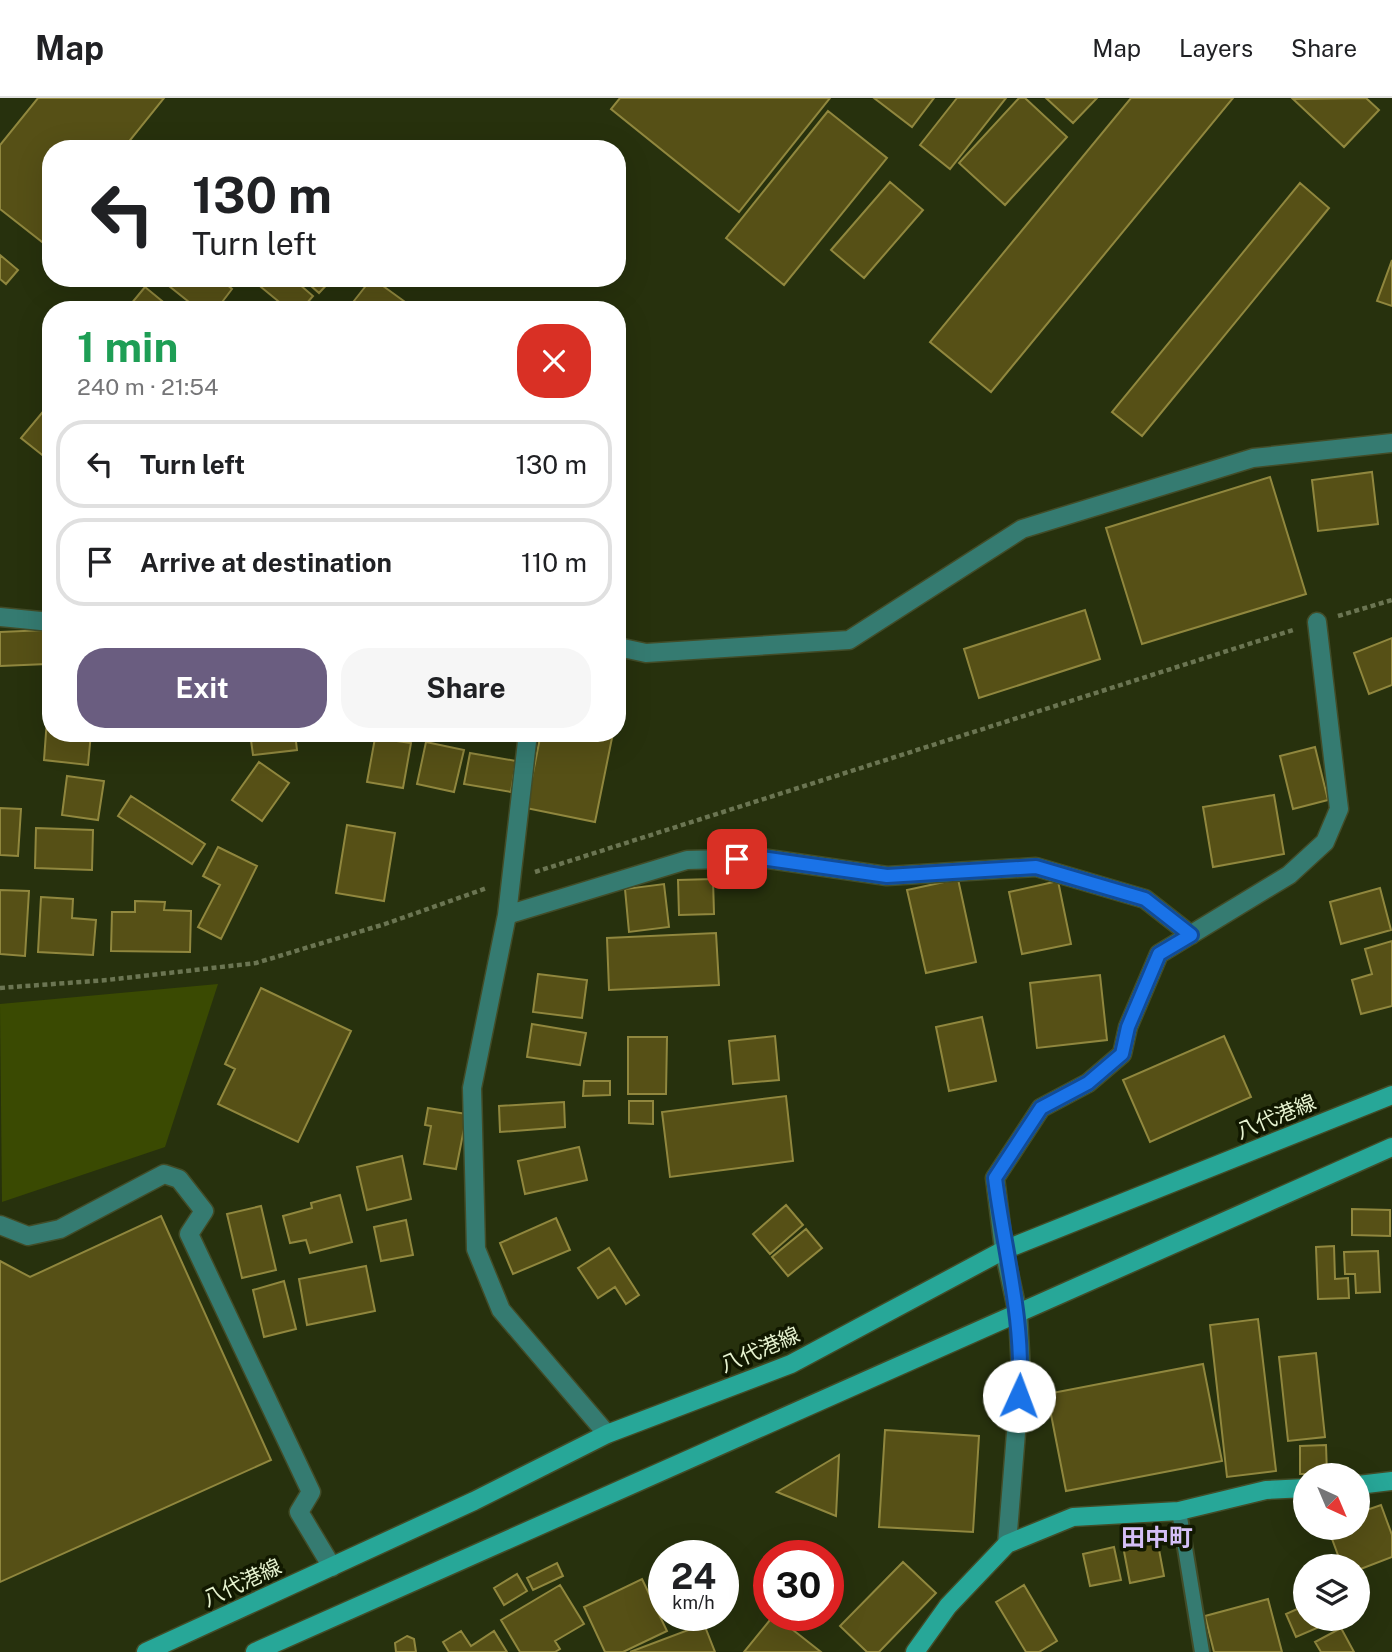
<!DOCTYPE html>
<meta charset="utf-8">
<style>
:root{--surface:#fff;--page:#f6f6f6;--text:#202124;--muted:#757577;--line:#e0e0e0;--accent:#6a5d80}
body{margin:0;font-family:"Public Sans","Noto Sans JP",sans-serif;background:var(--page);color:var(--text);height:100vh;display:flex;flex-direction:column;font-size:26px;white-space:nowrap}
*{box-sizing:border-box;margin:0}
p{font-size:23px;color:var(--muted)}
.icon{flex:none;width:38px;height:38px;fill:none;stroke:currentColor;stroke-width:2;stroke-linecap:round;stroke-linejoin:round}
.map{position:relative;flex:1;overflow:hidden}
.drawer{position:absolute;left:42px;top:203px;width:584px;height:441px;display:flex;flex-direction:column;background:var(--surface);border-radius:28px;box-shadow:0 7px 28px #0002}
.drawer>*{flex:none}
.guide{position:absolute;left:42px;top:42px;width:584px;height:147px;border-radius:28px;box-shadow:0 7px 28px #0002;background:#fff;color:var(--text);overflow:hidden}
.needle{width:46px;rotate:136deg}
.tools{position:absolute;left:1293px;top:1365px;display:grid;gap:14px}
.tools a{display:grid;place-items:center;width:77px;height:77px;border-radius:50%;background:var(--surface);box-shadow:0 7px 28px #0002;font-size:35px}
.speed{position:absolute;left:648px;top:1442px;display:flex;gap:14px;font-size:35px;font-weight:700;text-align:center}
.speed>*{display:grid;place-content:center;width:91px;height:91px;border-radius:50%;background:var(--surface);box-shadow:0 7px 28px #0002;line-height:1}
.speed small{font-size:18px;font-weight:400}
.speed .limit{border:10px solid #d22;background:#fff;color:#111}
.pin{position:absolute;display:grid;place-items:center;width:60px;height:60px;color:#fff;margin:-30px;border-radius:14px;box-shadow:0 4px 10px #0006}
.me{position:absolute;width:77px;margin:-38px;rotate:2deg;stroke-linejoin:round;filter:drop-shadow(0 0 5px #0008)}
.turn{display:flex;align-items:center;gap:24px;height:147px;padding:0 35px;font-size:32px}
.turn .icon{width:91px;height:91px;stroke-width:2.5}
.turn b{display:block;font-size:49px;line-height:60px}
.round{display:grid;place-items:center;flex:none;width:74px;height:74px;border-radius:28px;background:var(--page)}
.summary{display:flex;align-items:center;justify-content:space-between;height:119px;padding:0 35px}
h1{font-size:42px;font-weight:700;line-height:52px;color:#1e9e55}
.primary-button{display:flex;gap:14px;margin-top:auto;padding:14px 35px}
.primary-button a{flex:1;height:80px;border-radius:28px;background:var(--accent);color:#fff;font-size:28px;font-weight:700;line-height:80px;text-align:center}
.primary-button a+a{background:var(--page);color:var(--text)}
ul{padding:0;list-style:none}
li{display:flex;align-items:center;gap:21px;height:88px;margin:0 14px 10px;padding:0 21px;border:4px solid var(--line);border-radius:28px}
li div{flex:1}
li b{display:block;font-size:26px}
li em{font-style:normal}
header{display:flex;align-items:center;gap:42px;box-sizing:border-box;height:98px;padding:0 35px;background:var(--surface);border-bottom:2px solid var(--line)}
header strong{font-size:33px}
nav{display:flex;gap:38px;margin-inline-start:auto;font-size:24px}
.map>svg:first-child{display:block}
</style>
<header>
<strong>Map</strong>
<nav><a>Map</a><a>Layers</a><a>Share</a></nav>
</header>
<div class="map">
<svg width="1392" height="1554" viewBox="0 0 1392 1554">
<rect width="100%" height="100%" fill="#27310d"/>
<!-- green -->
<path fill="#3a4a02" d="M218,886L165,1049L2,1104L0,906Z"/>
<!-- building -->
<path fill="#565016" stroke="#90873e" stroke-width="2" d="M38,0H164L123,51H51V141L46,147L0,111V47Z
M620,0H830L739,114L611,11Z
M874,0H934L912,29Z
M957,0H1006L950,71L920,47Z
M1019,0H1025L1067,39L1005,107L959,65Z
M1046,0H1097L1073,25Z
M1131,0H1233L991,294L930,244Z
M1366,0L1379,12L1344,49L1293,1Z
M828,13L887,60L784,187L726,140Z
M890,84L923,112L864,180L831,152Z
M1300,85L1329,110L1142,338L1112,314Z
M0,157L18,172L6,186L0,181Z
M1392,162V208L1377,203Z
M159,180H219L232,191L216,212H199Z
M250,180H292L313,198L301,212H289Z
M302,180H333L319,195Z
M372,180L412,209L410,212H355L350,208Z
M145,189L173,212H126Z
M51,304V364L21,340Z
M1372,374L1378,426L1318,433L1312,382Z
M1270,379L1306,496L1142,546L1106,430Z
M1085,512L1100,561L979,600L964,551Z
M46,532L47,566L0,568V534Z
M1392,540V587L1369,596L1354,555Z
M47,621H51V635H91L88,667L44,662Z
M250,635H295L297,652L253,657Z
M541,635H613L595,724L526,710Z
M375,640L411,645L403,690L367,684Z
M426,644L464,652L454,694L417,686Z
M1315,649L1328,702L1293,711L1280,658Z
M470,655L516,663L511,694L464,686Z
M259,664L289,685L262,723L232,702Z
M67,678L104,683L98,722L62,717Z
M1274,697L1284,756L1213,769L1203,709Z
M131,698L205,746L192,766L118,718Z
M0,710L21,711L18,758L0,757Z
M347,727L395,735L384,803L336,795Z
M36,730L93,732L92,772L35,770Z
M218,749L257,768L221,841L198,829L220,787L203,778Z
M713,781L714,816L679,817L678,782Z
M958,781L976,864L926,875L907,792Z
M1058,783L1071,846L1022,856L1009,794Z
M664,786L669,829L629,834L625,791Z
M1380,790L1391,832L1341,846L1330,804Z
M0,792L29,793L25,858L0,856Z
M41,799L73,801L72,820L96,822L93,857L38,854Z
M135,803L165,804L164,812L191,813L190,854L111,853L112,814H135Z
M716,835L719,887L609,892L607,840Z
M1392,843V908L1361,916L1352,882L1372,876L1365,851Z
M538,876L587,882L582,920L533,914Z
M1100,877L1107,942L1037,950L1030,885Z
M261,890L351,933L298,1044L218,1006L235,971L225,966Z
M982,919L996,983L949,993L936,929Z
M532,926L586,935L580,967L527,959Z
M775,938L779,982L733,986L729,943Z
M1224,938L1251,999L1150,1044L1123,982Z
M628,939H667L666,996H628Z
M584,983H610V997L583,998Z
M786,998L793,1063L670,1079L662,1014Z
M629,1003H653V1026L629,1025Z
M564,1004L565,1029L500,1034L499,1008Z
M428,1010L467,1016L456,1071L424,1066L431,1028L425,1027Z
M579,1049L587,1082L525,1096L518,1063Z
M402,1058L411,1101L367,1112L357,1069Z
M340,1097L352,1144L310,1155L306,1142L290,1145L283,1118L312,1110L311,1105Z
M786,1107L803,1127L770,1156L753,1136Z
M261,1108L276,1172L242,1180L227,1116Z
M1352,1111L1390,1112V1138L1352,1137Z
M161,1118L271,1362L0,1484V1163L30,1179Z
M556,1120L570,1152L513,1176L500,1145Z
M406,1122L413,1157L381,1163L374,1129Z
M806,1131L822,1150L788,1178L772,1159Z
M1334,1148L1335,1181L1348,1180L1349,1200L1318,1201L1316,1149Z
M609,1150L639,1197L626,1206L615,1189L598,1200L578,1170Z
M1378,1153L1380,1194L1356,1195L1355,1176H1345L1344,1154Z
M366,1168L375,1213L307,1227L299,1181Z
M284,1183L296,1231L264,1239L253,1192Z
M1258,1221L1276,1373L1227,1379L1210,1227Z
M1316,1255L1325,1339L1288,1343L1279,1259Z
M1203,1266L1222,1363L1066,1393L1047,1296Z
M885,1332L979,1338L973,1434L879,1429Z
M1326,1347L1327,1376H1300V1348Z
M839,1357L836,1418L777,1394Z
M1381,1407L1392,1437V1459L1358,1472V1468H1342L1328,1430H1358V1415Z
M1157,1441L1164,1478L1130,1485L1123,1448Z
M1114,1449L1121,1482L1090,1488L1083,1456Z
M903,1464L936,1495L879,1554H867L840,1528Z
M557,1465L563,1478L533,1492L527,1480Z
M517,1476L527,1493L504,1507L494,1490Z
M642,1481L667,1533L623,1554H605L584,1509Z
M560,1487L584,1526L555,1543L560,1551L555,1554H520L501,1522Z
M1024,1487L1057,1543L1039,1554H1026L996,1504Z
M1268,1501L1282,1554H1214L1205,1518Z
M1306,1507V1521H1313L1317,1530L1296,1539L1286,1516Z
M774,1517L821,1554H744Z
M704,1526L715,1554H630Z
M1341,1530L1354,1554H1321L1315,1544Z
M461,1533L471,1548L494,1533L507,1554H449L443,1544Z
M407,1538L414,1541L416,1554H396L395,1545Z"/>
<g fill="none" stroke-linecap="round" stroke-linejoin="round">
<defs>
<path id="lane" d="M1179,1413L1202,1554"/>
<path id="street" d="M0,519L51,524
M618,549L646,555L849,542L1022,431L1253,360L1392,345
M528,635L507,817L472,990L476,1151L501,1212L607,1336
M507,817L687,762L761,760L887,778L1036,769L1145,801L1191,837
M0,1127L28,1138L60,1131L164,1076L179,1081L204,1113L189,1136L311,1394L299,1414L332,1469
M1007,1446L1021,1273L1018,1216L1004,1152L995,1080L1041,1010L1088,985L1122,956L1128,929L1159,856L1289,777L1325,744L1339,711L1317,524"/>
<path id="secondary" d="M1358,1387L1392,1383
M146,1554L474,1403L607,1336L791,1266L1004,1152L1392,997
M255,1554L1392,1049
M915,1554L948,1508L1007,1446L1073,1419L1179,1413L1266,1392L1306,1390"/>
</defs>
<!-- lane casing -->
<use href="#lane" stroke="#424c28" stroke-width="18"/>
<!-- street casing -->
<use href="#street" stroke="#424c28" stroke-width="21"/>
<!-- secondary casing -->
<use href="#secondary" stroke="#424c28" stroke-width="21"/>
<!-- path -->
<path stroke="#6b7552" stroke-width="4.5" stroke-dasharray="5 3.5" stroke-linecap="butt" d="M1338,518L1392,502
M535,774L1296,531
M0,890L107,882L256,865L385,826L487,790"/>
<!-- lane -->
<use href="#lane" stroke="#357b71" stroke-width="14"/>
<!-- street -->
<use href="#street" stroke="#357b71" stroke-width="18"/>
<!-- secondary -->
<use href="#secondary" stroke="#27a798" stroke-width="18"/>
</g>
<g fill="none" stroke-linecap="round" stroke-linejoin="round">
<defs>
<path id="route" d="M737,761L761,760L887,778L1036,769L1145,801L1191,837L1159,856L1128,929L1122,956L1088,985L1041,1010L995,1080C1004,1152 1025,1224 1019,1298"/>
</defs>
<!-- route casing -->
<use href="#route" stroke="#114b97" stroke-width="18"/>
<!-- route -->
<use href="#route" stroke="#1a73e8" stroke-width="12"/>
</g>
<g text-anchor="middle" stroke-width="7" stroke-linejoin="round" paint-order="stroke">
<!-- street labels -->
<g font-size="21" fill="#e6f2cf" stroke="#111800">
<text transform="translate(1276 1019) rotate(-22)" y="7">八代港線</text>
<text transform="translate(760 1252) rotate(-23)" y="7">八代港線</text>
<text transform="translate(242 1485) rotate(-25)" y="7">八代港線</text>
</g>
<!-- quarter labels -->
<g font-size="24" font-weight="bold" fill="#d5bff7" stroke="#111800">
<text x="1157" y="1448">田中町</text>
</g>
</g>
</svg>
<div class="tools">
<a><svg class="needle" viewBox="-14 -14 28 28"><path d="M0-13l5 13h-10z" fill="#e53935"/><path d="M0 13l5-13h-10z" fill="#757577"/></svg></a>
<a><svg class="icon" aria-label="layers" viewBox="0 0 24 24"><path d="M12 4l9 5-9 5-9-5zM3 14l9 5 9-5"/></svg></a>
</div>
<div class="speed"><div>24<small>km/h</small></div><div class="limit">30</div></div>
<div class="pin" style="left:737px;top:761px;background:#d93025"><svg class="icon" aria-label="arrive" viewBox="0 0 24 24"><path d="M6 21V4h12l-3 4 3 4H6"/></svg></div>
<svg class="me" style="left:1019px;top:1298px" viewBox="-20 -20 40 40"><circle r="19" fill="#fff"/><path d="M0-13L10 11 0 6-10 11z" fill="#1a73e8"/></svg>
<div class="guide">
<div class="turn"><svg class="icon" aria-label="left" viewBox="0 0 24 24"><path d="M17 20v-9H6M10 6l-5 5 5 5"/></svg><div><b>130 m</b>Turn left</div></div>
</div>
<section class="drawer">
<div class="summary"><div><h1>1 min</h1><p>240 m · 21:54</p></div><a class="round" style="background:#d93025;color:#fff"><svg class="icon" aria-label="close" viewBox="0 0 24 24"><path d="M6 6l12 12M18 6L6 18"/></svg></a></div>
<ul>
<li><svg class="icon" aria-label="left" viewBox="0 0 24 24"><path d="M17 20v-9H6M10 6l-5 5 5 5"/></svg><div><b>Turn left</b></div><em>130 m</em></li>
<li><svg class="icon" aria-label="arrive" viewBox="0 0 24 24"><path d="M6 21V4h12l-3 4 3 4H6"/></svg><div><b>Arrive at destination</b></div><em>110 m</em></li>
</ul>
<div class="primary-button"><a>Exit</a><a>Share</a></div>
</section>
</div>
